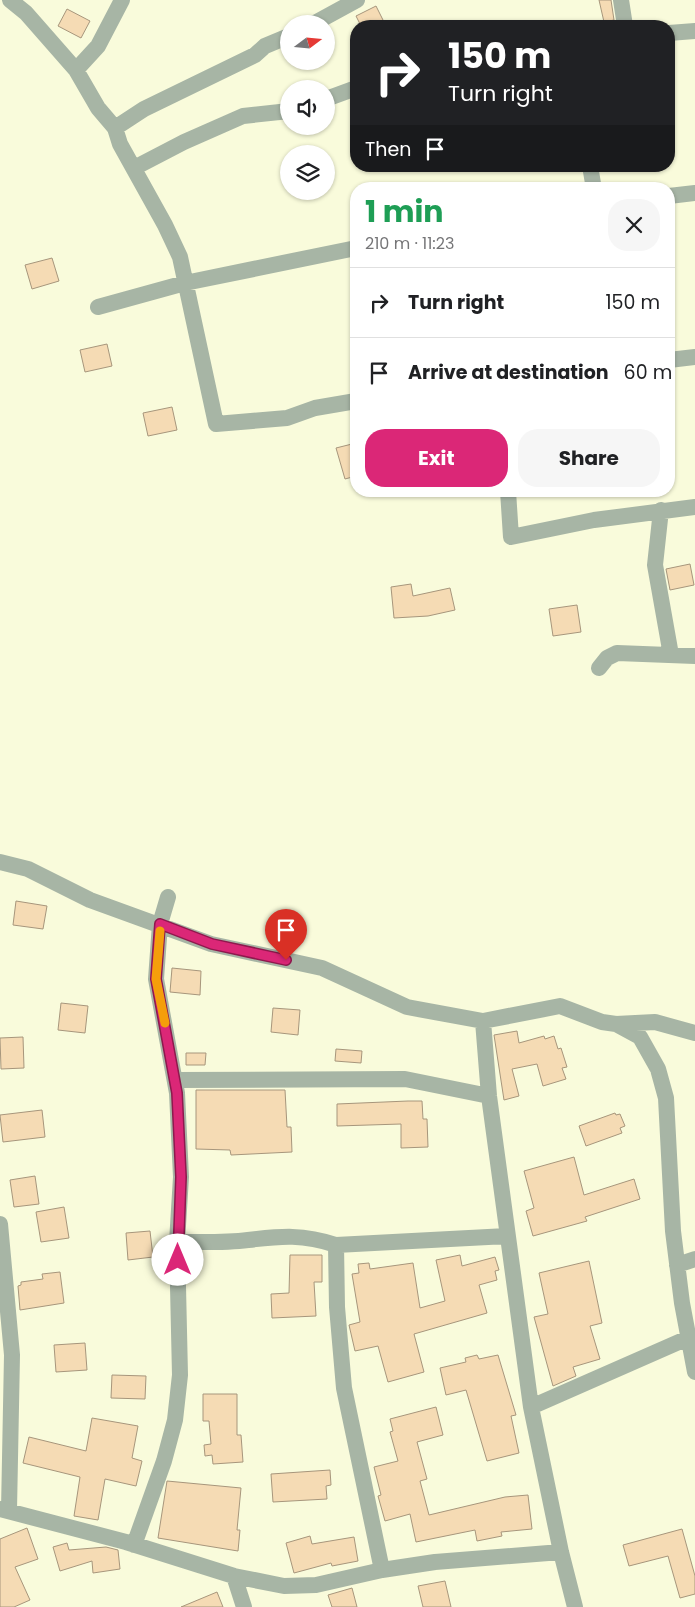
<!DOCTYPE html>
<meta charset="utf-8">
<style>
:root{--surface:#fff;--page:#f6f6f6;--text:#202124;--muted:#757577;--line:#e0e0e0;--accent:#db2777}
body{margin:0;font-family:Poppins,sans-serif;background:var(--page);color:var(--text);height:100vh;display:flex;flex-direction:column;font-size:19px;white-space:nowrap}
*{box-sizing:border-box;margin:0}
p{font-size:16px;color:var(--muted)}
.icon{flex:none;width:28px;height:28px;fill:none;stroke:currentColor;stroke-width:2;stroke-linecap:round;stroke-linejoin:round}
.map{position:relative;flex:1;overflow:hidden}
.details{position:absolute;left:350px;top:182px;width:325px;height:315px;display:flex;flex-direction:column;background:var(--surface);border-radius:20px;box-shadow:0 1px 4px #0004}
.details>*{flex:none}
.top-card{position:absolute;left:350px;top:20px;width:325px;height:152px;border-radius:20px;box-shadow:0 1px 4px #0004;background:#202124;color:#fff;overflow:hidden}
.needle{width:32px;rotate:74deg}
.tools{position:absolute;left:280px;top:15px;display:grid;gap:10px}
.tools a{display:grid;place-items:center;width:55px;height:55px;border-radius:50%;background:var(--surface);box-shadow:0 1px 4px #0004;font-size:25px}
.pin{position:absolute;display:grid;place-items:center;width:42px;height:42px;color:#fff;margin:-51px -21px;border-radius:50% 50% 50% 0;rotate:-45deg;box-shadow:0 0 5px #0007}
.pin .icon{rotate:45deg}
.me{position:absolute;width:55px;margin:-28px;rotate:0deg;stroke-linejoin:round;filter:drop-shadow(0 0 4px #0008)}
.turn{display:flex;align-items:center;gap:18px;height:105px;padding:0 15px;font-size:22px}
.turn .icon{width:65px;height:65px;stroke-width:2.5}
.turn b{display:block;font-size:35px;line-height:42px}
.then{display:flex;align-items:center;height:48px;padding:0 15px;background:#0003;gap:10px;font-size:19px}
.round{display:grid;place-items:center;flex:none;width:52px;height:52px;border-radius:20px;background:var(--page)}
.headline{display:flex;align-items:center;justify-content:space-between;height:85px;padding:0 15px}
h1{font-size:30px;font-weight:700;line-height:38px;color:#1e9e55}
.primary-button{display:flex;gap:10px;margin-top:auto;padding:10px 15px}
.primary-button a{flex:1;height:58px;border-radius:20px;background:var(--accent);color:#fff;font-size:20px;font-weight:700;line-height:58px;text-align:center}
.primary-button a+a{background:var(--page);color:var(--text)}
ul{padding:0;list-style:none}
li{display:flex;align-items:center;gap:15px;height:70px;padding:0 15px;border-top:1px solid var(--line)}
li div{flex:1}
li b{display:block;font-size:19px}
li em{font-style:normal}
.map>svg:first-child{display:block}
</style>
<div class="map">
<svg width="695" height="1607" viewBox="0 0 695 1607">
<rect width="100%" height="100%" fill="#f9fbdb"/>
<!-- building -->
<path fill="#f5dbb4" stroke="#a7967c" d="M599,0H611L614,20L604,22Z
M376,6L386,26H361L356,16Z
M67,9L90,21L81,38L58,26Z
M52,258L59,281L32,289L25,265Z
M107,344L112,366L85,372L80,350Z
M172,407L177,430L148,436L143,413Z
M356,443V476L345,479L336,448Z
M690,564L694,585L670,590L666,569Z
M411,584L413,596L450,588L455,610L428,616L394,618L391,587Z
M577,605L581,632L553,636L549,609Z
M16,901L47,906L43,929L13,925Z
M172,968L201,971L200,995L170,992Z
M61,1003L88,1006L85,1033L58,1030Z
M273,1008L300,1010L298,1035L271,1032Z
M517,1031L519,1043L544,1036L545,1039L554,1036L558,1049L561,1048L567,1067L562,1068L566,1079L543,1086L537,1064L512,1069L519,1096L504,1100L494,1035Z
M23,1037L24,1068L1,1069L0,1038Z
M336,1049L362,1051L361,1063L335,1061Z
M186,1053H206L205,1065H186Z
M196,1090H285L287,1127H291L292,1152L231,1155L230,1150L196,1149Z
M408,1101H422L423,1119H427L428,1147L401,1148V1124L337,1126V1104Z
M42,1110L45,1137L3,1142L0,1115Z
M615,1113L616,1115L620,1114L625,1126L620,1128L622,1133L586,1146L579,1126Z
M574,1157L584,1195L634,1179L640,1199L585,1217L587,1221L533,1236L526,1211L534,1208L524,1171Z
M35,1176L39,1204L14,1207L10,1180Z
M64,1207L69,1238L41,1242L36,1212Z
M150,1231L153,1257L128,1260L126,1233Z
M290,1255H322V1282H314L316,1316L272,1318L271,1294L289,1293Z
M460,1255L462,1266L495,1257L499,1270L495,1271L497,1280L479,1285L487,1313L414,1334L424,1372L388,1382L378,1346L355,1351L349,1325L360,1322L352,1274L359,1273L358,1264L369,1263L370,1269L413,1263L420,1308L445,1301L436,1260Z
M589,1261L602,1323L590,1326L600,1359L573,1367L576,1376L553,1386L534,1317L548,1314L539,1273Z
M60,1272L64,1303L20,1310L18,1286L21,1285V1282L43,1279L42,1274Z
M85,1343L87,1370L56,1372L54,1345Z
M477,1355L479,1359L498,1355L516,1415L511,1416L519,1453L487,1461L466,1390L446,1395L440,1368L466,1362L465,1358Z
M112,1375L146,1376L145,1399L111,1398Z
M203,1394H237V1435H241L243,1462L213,1464L212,1455L205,1456L204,1445L211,1444L209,1421H203Z
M436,1407L443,1435L417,1442L427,1479L420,1481L429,1515L505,1497L528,1495L532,1529L501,1532L502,1536L477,1541L475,1530L416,1542L410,1514L385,1521L378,1496L381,1495L374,1467L398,1461L390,1432L393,1431L390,1419Z
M92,1418L138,1426L132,1458L142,1461L136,1486L105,1479L98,1520L74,1516L80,1477L23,1463L29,1437L86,1451Z
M330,1470L331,1485L326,1486L327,1499L273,1502L271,1474Z
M167,1481L241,1488L237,1530H240L238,1551L158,1538Z
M27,1528L38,1559L15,1567L30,1600L14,1607H0V1539Z
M682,1529L695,1576V1594L680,1598L668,1556L629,1566L623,1545Z
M310,1536L312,1544L354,1537L358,1561L332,1566L331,1563L294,1573L286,1543Z
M67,1543L69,1550L106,1547L118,1550L120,1569L93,1573L92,1561L60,1571L53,1547Z
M445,1581L451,1607H423L418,1586Z
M352,1588L357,1607H332L328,1595Z
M217,1592L223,1607H181Z"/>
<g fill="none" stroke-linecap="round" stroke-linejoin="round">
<!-- street -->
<path stroke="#a7b5a5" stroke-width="16" d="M10,0L26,13L76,70L98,108L115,128L120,144L165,225L180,257L216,424L287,418L315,408L356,401
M621,0L625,26
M313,24L357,0
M669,33L695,31
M76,70L98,46L122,0
M326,99L356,88
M115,128L144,109L255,55L265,46L289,36
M590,166L594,189
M134,168L184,142L243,116L289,111
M669,196L695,193
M98,307L185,283L356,248
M669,360L695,357
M508,491L511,537L594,520L695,507
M661,510L655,565L671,655
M599,668L607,658L617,653L695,656
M0,862L28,869L90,900L211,944L322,968L407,1007L483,1021L560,1006L602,1022L616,1024L655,1022L695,1033
M483,1021L489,1096L531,1407L561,1552L575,1607
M616,1024L640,1037L658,1069L666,1098L673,1231L682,1303L695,1372
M175,1080L405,1079L489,1096
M0,1224L12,1355L9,1510
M177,1242C200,1242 225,1243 248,1240C282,1236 303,1234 336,1245L507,1236
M336,1245L337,1307L344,1388L382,1570
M677,1265L695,1259
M531,1407L688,1338
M0,1509L126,1542L234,1576L284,1586L316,1585L382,1570L435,1562L561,1552
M134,1545L164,1461L175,1420L180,1375L177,1242L181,1177L177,1093L156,979L160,924L168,897
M234,1576L244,1607"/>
</g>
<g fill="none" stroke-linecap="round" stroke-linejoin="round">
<defs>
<path id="route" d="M178,1260L181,1177L177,1093L156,979L160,924L212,944L286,960"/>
</defs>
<!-- route casing -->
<use href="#route" stroke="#8e194d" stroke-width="12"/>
<!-- route -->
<use href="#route" stroke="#db2777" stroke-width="9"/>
<!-- slow -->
<path stroke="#f59e0b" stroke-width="9" d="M160,931L156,979L165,1023"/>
</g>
</svg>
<div class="tools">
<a><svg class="needle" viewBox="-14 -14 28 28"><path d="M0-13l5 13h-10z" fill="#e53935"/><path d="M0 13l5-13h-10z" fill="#757577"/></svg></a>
<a><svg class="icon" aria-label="sound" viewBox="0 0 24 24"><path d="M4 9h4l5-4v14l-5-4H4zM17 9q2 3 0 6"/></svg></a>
<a><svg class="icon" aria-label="layers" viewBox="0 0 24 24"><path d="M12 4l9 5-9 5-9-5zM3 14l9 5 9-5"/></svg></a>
</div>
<div class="pin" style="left:286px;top:960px;background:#d93025"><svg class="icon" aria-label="arrive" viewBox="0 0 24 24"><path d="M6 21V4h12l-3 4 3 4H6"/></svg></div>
<svg class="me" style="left:178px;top:1260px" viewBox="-20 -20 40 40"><circle r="19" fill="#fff"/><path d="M0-13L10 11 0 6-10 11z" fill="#db2777"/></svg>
<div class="top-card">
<div class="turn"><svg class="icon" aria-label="right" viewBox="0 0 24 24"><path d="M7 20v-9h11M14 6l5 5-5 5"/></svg><div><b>150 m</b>Turn right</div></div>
<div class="then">Then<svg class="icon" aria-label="arrive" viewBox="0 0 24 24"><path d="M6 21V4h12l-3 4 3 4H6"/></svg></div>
</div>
<section class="details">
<div class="headline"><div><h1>1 min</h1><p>210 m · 11:23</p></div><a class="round"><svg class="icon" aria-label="close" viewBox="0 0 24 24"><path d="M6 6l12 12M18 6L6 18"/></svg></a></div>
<ul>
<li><svg class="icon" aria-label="right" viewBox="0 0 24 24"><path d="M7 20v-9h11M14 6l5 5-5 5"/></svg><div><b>Turn right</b></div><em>150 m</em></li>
<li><svg class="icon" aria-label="arrive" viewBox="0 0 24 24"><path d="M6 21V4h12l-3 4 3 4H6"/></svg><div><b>Arrive at destination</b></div><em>60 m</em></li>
</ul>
<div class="primary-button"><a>Exit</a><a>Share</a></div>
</section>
</div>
